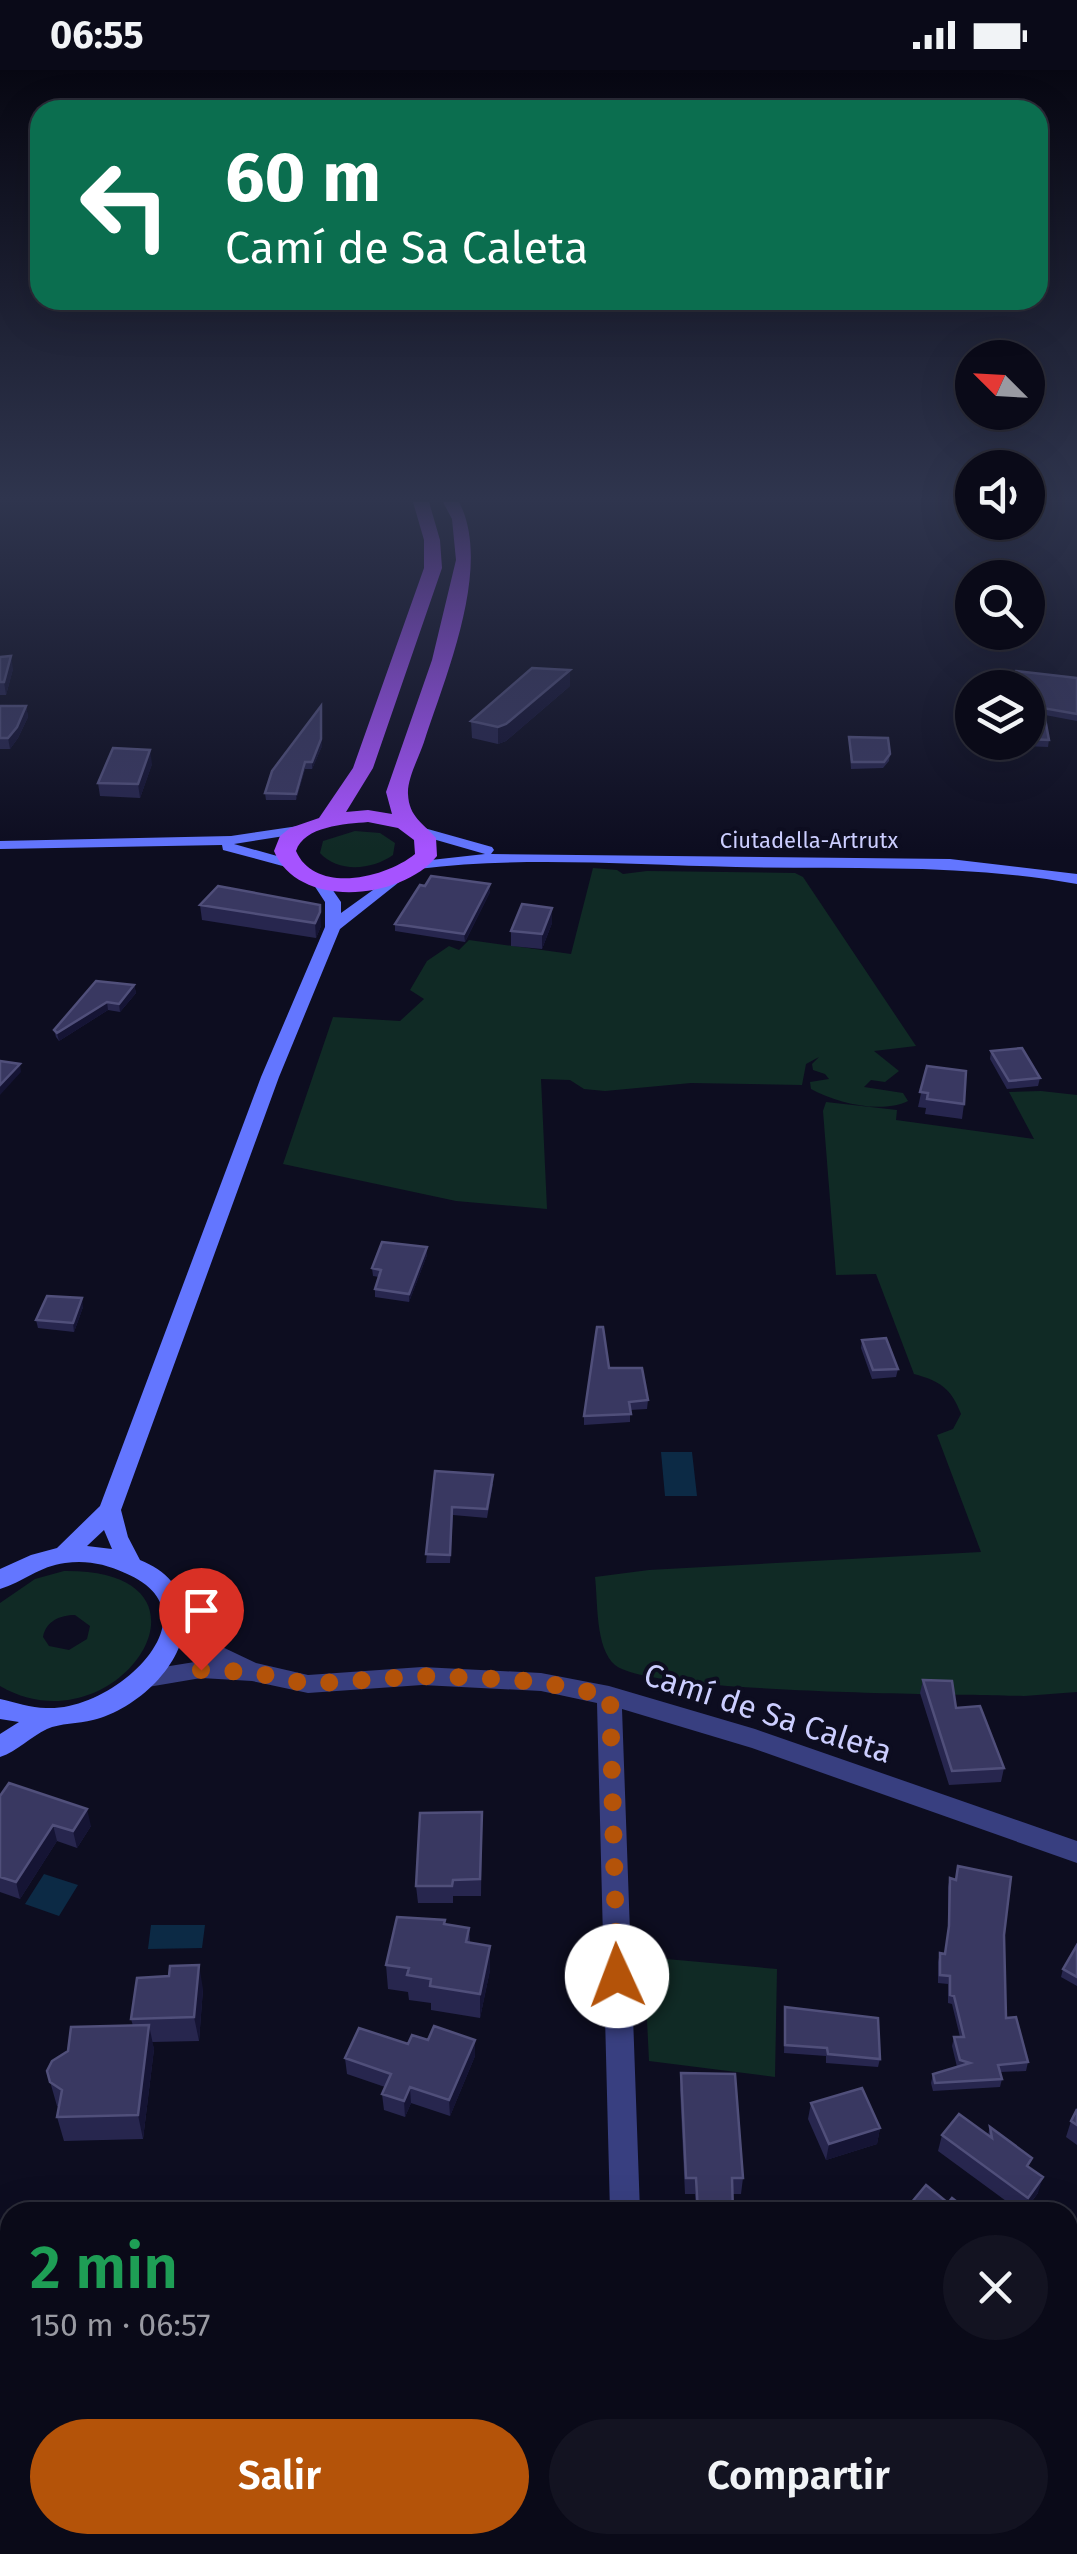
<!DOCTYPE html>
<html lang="es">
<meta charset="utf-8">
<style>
:root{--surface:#0a0a18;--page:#131321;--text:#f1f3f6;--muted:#999aa2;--line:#2a2b37;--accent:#b45309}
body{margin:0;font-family:"Fira Sans",sans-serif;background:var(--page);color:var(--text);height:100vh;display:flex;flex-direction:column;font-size:38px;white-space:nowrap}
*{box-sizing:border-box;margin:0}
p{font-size:32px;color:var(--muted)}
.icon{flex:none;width:55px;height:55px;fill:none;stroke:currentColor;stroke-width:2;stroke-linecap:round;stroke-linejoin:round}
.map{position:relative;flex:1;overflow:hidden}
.details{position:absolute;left:0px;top:2132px;width:1078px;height:352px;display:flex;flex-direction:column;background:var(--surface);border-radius:30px 30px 0 0;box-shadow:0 10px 40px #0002,0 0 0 2px var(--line)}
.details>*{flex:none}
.hud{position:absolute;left:30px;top:30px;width:1018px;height:210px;border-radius:30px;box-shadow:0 10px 40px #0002,0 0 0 2px var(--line);background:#0b6e4f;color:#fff;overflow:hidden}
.needle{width:65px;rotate:294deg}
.controls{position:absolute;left:955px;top:270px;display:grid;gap:20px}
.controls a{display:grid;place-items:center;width:90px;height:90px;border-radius:50%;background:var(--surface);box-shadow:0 10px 40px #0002,0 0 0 2px var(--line);font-size:50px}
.pin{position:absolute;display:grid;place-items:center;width:85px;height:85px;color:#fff;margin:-102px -42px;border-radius:50% 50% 50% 0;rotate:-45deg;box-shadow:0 0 10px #0007}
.pin .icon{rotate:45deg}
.me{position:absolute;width:110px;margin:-55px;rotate:358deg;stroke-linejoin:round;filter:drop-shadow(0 0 8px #0008)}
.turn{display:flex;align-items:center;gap:35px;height:210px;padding:0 30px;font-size:45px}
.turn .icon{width:130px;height:130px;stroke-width:2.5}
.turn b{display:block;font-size:70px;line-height:85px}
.round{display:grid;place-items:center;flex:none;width:105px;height:105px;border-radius:52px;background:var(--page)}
.headline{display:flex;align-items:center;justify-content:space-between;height:170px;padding:0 30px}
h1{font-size:60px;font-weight:600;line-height:75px;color:#1e9e55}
.primary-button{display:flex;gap:20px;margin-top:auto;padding:20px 30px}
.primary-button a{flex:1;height:115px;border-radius:60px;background:var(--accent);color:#fff;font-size:40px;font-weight:600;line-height:115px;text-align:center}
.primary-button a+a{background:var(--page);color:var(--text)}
.status{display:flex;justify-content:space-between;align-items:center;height:70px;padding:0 50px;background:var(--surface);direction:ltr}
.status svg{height:28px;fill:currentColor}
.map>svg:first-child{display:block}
</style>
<div class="status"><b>06:55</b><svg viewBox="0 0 49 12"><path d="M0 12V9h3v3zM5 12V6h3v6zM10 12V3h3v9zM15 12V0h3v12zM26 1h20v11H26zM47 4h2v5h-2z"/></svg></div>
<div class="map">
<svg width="1077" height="2484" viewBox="0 0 1077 2484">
<rect width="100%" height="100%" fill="#0d0d20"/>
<!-- green -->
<path fill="#102a25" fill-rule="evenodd" d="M355,761L380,763L395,773L393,785C372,800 338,803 320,783L323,771Z
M593,798L617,800L623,804L647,801L795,803L803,807L916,976L874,981L899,1001L885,1012L871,1010L864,1017L903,1023L908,1031C881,1044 836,1033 811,1019L810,1012L829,1009L825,1004L813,1000L812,994L819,987L806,994L802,1015L691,1013L605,1021L584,1019L570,1010L541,1009L547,1139L456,1131L283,1094L333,947L400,951L424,929L410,920L427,891L449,876L459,880L469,870L571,884Z
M1041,1021L1077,1025V1622L1024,1626C960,1624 650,1624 615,1595C595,1578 598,1531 595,1507L649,1500L981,1482L937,1365L953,1359L961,1344C951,1318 940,1311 914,1304L876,1204L836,1205L823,1041L826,1032L897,1040L896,1050L1034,1069L1009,1022Z
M64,1501C238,1499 117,1684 0,1616V1533L35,1509ZM75,1545L90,1556L87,1569L69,1580L49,1576L43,1567C46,1551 60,1545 75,1545Z
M644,1887L777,1899L775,2007L649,1991Z"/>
<!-- water -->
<path fill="#0c2a45" d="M661,1382H692L697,1426H665Z
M44,1804L78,1815L59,1846L25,1834Z
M151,1855H205L202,1878L148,1879Z"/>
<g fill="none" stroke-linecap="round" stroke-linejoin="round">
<!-- street -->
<path fill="#383f80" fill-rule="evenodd" d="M176,1546L184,1549L216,1574L256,1593L308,1605L422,1597L541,1603L609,1616L755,1659L1077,1771V1793L752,1678L622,1639L640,2142H610L597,1633L541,1621L422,1615L308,1623L252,1611L201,1608L148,1617L139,1615L136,1608L139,1601L207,1590L168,1561L164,1555L168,1549Z
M1077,2451V2484H1041L1045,2475H1068V2455Z
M0,2465L10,2469V2475H17L21,2484H0Z
M569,2475H603L601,2484H567Z"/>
<!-- secondary -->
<path fill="#6376ff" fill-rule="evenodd" d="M305,755L310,756V762L234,774L295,791V797L290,798L223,780L222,775L0,779V771L231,766Z
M417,756L492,777L494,780L491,784L950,789L1077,804V814C964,793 851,800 736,797C630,795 525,786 418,799L413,798V792L485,784L412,763V757Z
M398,802L403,803V809L340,859L279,1007L121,1440L128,1467L140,1490C165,1500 184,1518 185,1547C186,1594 137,1639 93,1650C78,1654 60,1653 47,1659C30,1667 18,1681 0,1687V1664L19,1652L0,1649V1629C15,1632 31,1638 46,1638C115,1642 221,1543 125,1503C105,1494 87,1490 65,1493C40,1496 23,1512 0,1519V1499L31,1485L57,1478L100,1436L261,1007L325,857V832L310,809L318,804L323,806L341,832V843ZM104,1460L112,1479L87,1476Z"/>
<!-- primary -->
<path fill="#a653ff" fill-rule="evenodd" d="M413,432H429L440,470L442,498L373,698L346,742L368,740L392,744L386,722L432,590L456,490L452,449L443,432H459C493,496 445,607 424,672C419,687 407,709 408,724C409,747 423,753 436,768L437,786C402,830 298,840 274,781L280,766L290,758L319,748L353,698L424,498V470ZM368,752L398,758L414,770L415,784C386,808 315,825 296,781C304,756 345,754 368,752Z"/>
</g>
<!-- wall -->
<path fill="#27264e" d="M0,587L13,599L6,625H0Z
M1077,608V651L1045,645L1049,670L1048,677L1025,676L1024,672H1028V618Z
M570,616L506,671L498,674L472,668L471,651Z
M0,636H26L28,647L18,668L10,679H0Z
M849,667L890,684L889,691L883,698L851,699Z
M322,676L312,699H305L296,730H266L265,723Z
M152,694L140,728L100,726L98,713Z
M218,816L321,856L316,868L202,850L200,835Z
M425,816L490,822L465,872L395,861V854Z
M552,853L542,879L511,876V861Z
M134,915L136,923L120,942L108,940L59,971L56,967L54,960Z
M991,981L1040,1008L1038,1016L1007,1019L990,989Z
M927,996L964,1034L962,1049L925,1044L926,1038L918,1037Z
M427,1185L409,1232L375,1227V1219L379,1207L373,1206L372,1198Z
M83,1237L74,1262L38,1258L36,1250Z
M862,1270L898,1299L896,1307L872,1309L861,1278Z
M609,1298L648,1330L647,1339L630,1340V1352L584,1355V1346Z
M435,1401L493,1414L487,1448L453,1445L450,1493H426Z
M923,1610L956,1638L1004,1698L1001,1712L949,1715L920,1623Z
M0,1726L91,1756L77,1778L57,1771L20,1829L0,1822Z
M482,1759L481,1826H453V1833H418L416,1816Z
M950,1808L1004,1865L1006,1948L1028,1992L1026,2001L1000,2002L1002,2009L1000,2017L933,2021L931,2013L933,2004L957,1997L952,1976L954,1967H960L952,1934L948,1933V1914L938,1913V1892L940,1883L945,1884L948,1864V1817Z
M445,1850V1854L469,1858L470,1873L490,1900L480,1948L431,1940V1933L409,1930L408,1922L388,1919L386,1895Z
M1077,1875V1916L1061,1907L1063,1899Z
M203,1919L199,1971L152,1972L154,1979L143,2069L64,2071L57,2047L59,2037L57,2036L47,2001L133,1956L131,1949Z
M785,1937L880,1989L878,1997L826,1993V1986L784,1983Z
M428,1970H475V1986L450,2046L411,2033L405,2047L384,2040L382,2024L385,2017L347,2004L345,1988Z
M681,2003L743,2108L741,2124H732L733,2142H696L695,2124H685L680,2020Z
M811,2033L880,2058L877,2074L826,2090L808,2049Z
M1077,2039V2075L1066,2067L1071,2051Z
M990,2057L1029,2098L1038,2123L1024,2142H1021L938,2081L942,2065H988Z
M1068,2221L1077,2228V2309L1068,2300Z
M664,2475H738L735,2484H663Z"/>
<!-- shaded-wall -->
<path fill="#151434" d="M11,586L13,599L6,625L4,612Z
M570,600V616L506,671L498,674V657Z
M26,636L28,647L18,668L10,679L8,668Z
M321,643L322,676L312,699V692Z
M150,680L152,694L140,728L138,714Z
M305,692V699L296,730V724Z
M490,814V822L465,872L464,864Z
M320,835L321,856L316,868L315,853Z
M552,838V853L542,879V864Z
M134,915L136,923L120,942L119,934Z
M107,932L108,940L59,971L57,963Z
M20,994L21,1002L0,1025V1015Z
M427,1177V1185L409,1232V1224Z
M82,1228L83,1237L74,1262L73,1253Z
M87,1739L91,1756L77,1778L73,1761Z
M53,1755L57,1771L20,1829L16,1812Z
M490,1876V1900L480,1948V1924Z
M199,1895L203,1919L199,1971L194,1947Z
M149,1955L154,1979L143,2069L138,2045Z
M475,1970V1986L450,2046L449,2030Z
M410,2017L411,2033L405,2047L404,2031Z
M880,2058L877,2074L826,2090L829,2074Z
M1043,2107L1038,2123L1023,2142L1028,2128Z
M431,2475H437L434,2484H428Z"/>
<!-- building -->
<path fill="#393861" stroke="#504f7a" stroke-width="2.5" d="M11,586L4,612H0V587Z
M532,598L570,600L506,654L498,657L471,651Z
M1016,601L1077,608V644L1043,638L1049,670L1028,669V618H1011Z
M0,636H26L17,657L8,668H0Z
M321,636V669L312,692H305L296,724L265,723L272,701Z
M849,667L888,668L890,684L884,692H852Z
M113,678L150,680L138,714L98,713Z
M431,806L490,814L464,864L395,854L420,815L425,816Z
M218,816L320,835V842L315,853L200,835Z
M522,834L552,838L542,864L511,861Z
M96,911L134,915L119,934L107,932L57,963L54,960Z
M1022,978L1040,1008L1009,1011L991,981Z
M0,991L20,994L0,1015Z
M927,996L966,1001L964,1034L927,1029L928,1023L920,1022Z
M382,1172L427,1177L409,1224L375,1219L381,1200L372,1198Z
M47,1226L82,1228L73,1253L36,1250Z
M597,1257H603L609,1298H642L648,1330L629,1332L631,1344L584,1346Z
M886,1268L898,1299L873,1300L862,1270Z
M435,1401L493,1405L487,1439L452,1437L450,1485L426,1484Z
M923,1610L952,1611L956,1638L980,1636L1004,1698L952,1701Z
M9,1713L87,1739L73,1761L53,1755L16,1812L0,1807V1726Z
M482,1742L480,1809L453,1810L452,1816H416L420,1743Z
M958,1796L1011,1807L1004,1865L1006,1948L1016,1947L1028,1992L998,1995L1002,2009L935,2013L933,2004L970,1993L960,1990L954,1967H964L954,1926L950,1925V1906L940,1905V1883L945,1884L949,1856L950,1808L956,1810Z
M397,1847L445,1850L444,1854L469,1858L466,1872L490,1876L480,1924L430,1916L431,1909L407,1905L409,1898L386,1895Z
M1077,1875V1907L1063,1899Z
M199,1895L194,1947L131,1949L137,1908L169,1906L170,1896Z
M785,1937L878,1948L880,1989L828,1984L827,1978L785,1975Z
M149,1955L138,2045L57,2047L62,2020L50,2012L47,2001L52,1991L68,1981L71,1957Z
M434,1956L475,1970L449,2030L410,2017L404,2031L382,2024L391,2004L345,1988L359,1958L408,1974L412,1965L428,1970Z
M681,2003L735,2004L743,2108H732L733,2142H698L696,2108H686Z
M862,2018L880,2058L829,2074L811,2033Z
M1077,2039V2055L1071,2051Z
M959,2044L992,2068L990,2057L1032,2088L1027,2096L1043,2107L1028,2128L942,2065Z
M926,2115L948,2133L952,2128L970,2142H913L907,2138Z
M1068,2221L1077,2228V2289L1068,2280Z
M275,2475H431L428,2484H272Z
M673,2475H735L732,2484H695Z
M781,2475H884L888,2478L885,2484H775Z"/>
<!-- sky -->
<linearGradient id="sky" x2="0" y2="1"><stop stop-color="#070712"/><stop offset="0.55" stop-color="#2f354e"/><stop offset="1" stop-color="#2f354e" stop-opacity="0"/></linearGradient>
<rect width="1077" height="780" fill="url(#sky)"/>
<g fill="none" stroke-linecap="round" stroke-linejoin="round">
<!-- route -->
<path stroke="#b45309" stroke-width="18" stroke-dasharray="0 32.4" d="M201,1600L252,1602L308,1614L422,1606L481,1608L540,1612L610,1626L617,1906"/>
</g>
<g text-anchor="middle" stroke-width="8" stroke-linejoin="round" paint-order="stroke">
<!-- far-street labels -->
<g font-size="22" fill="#ccceff" stroke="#0d0d20">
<text x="809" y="778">Ciutadella-Artrutx</text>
</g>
<!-- near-street labels -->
<g font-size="32" fill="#ccceff" stroke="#0d0d20">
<text transform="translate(768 1643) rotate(18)" y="11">Camí de Sa Caleta</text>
</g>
</g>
</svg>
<div class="controls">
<a><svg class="needle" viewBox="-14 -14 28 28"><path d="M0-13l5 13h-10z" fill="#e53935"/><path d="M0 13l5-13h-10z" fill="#999aa2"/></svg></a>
<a><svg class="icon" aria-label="sound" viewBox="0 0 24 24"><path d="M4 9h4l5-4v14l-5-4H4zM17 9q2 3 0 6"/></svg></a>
<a><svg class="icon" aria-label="search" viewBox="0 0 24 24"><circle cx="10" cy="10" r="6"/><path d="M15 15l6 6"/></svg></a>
<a><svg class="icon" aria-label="layers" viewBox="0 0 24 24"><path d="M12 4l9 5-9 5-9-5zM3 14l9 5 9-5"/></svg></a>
</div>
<div class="pin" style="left:201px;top:1600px;background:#d93025"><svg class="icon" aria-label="arrive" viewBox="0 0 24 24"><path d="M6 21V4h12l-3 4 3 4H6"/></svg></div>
<svg class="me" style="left:617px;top:1906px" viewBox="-20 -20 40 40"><circle r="19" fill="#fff"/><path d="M0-13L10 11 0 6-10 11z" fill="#b45309"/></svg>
<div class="hud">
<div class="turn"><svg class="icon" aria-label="left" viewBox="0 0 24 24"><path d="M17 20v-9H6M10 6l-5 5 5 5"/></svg><div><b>60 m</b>Camí de Sa Caleta</div></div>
</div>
<section class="details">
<div class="headline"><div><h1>2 min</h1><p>150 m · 06:57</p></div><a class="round"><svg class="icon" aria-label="close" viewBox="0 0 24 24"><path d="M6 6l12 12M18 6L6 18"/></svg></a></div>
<div class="primary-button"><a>Salir</a><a>Compartir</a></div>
</section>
</div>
